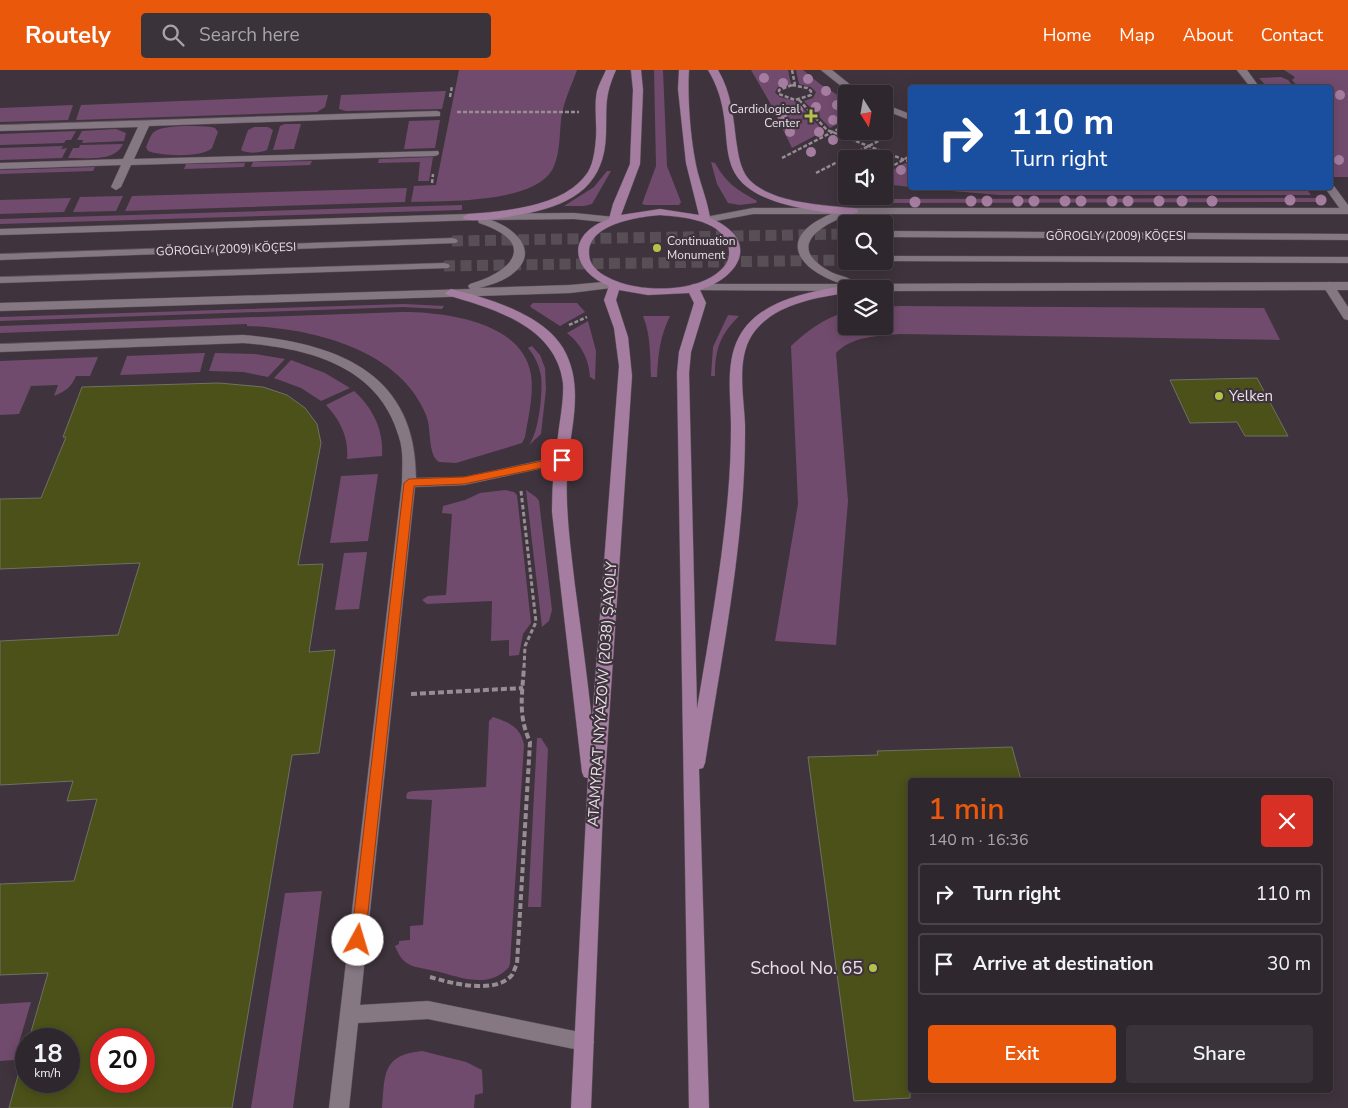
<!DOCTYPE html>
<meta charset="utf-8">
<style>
:root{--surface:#2f272e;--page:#3b333a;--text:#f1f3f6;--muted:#a7a5aa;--line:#4a444a;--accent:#ea580c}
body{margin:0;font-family:"Nunito Sans",sans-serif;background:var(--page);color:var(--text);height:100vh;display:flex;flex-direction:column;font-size:19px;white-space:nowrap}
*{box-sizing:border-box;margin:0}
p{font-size:16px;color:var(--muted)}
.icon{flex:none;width:28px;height:28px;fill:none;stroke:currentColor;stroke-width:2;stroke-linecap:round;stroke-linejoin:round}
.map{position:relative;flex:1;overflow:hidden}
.panel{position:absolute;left:908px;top:708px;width:425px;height:315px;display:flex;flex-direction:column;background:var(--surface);border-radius:5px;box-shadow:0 2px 12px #0003,0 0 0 1px var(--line)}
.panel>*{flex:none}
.hud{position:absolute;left:908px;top:15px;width:425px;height:105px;border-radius:5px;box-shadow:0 2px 12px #0003,0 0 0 1px var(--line);background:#1a4fa0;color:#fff;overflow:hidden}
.needle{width:32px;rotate:169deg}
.buttons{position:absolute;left:838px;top:15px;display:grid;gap:10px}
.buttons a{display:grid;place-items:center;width:55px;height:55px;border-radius:5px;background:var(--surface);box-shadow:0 2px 12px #0003,0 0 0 1px var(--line);font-size:25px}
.speed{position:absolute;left:15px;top:958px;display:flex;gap:10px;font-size:25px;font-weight:700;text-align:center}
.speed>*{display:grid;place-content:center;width:65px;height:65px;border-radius:50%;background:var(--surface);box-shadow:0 2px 12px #0003,0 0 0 1px var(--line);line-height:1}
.speed small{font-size:12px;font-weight:400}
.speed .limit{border:8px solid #d22;background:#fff;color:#111}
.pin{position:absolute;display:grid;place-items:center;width:42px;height:42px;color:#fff;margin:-21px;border-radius:10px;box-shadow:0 2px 8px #0006}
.me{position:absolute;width:55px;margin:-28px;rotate:6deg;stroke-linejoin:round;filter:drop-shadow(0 0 4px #0008)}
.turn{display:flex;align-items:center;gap:18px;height:105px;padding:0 20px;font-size:22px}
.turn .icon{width:65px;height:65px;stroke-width:2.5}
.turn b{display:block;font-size:35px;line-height:42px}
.round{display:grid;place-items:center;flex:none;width:52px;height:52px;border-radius:5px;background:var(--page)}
.head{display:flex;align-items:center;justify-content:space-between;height:85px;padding:0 20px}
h1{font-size:30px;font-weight:600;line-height:38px;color:var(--accent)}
.primary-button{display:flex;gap:10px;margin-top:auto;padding:10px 20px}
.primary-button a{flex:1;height:58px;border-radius:5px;background:var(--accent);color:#fff;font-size:20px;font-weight:600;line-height:58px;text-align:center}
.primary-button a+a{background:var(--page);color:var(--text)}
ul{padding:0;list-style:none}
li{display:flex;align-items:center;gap:15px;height:62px;margin:0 10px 8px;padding:0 10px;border:2px solid var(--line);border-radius:5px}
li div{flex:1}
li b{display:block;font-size:19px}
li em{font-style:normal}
header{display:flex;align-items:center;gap:30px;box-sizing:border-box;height:70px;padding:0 25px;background:var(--accent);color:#fff}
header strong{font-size:24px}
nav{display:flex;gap:28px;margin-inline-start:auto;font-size:18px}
.search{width:350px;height:45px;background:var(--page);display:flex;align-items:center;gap:12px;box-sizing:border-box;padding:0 18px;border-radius:5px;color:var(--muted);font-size:19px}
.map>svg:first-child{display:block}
</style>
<header>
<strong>Routely</strong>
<div class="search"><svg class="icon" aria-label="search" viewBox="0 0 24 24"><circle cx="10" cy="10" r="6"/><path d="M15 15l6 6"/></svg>Search here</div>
<nav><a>Home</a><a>Map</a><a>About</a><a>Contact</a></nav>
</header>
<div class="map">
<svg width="1348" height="1038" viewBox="0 0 1348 1038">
<rect width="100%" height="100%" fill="#3f343d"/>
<!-- green -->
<path fill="#714b6d" d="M459,0H577C572,14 565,29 562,43C559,60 561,80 554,96C539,134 445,131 411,132L414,116L436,115Z
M654,0H663L667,96L681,132L679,135H646L642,134L656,96Z
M751,0H788L791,14L778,17L775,22C781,31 788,27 796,32C801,35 818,56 824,61L792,78L769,31Z
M796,0H803L820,14L846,30V50L830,58L804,31L813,28L816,22L811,17L799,14Z
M1284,0H1348V107H1333L1330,103V18L1298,17L1292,10L1295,7Z
M1281,7L1288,10L1294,17H1267L1259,8Z
M446,21L442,39L346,41L339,39L341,25Z
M328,25L325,37L317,42L76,50L81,35Z
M73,35L68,50L0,52V38Z
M440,50L435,78L404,79L409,51Z
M285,54H301L294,79L273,80L280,56Z
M211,57L215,58L218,62L212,78C203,88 160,86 148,81L146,77C148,73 150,66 153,63C161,54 199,56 211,57Z
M268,57L273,60L267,80C260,83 248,84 241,80L248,60L254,57Z
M116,59L126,63L124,71L82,73L83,70H77L82,61Z
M76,61L71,70H66L64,73L0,75V64Z
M123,74C114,93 86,87 68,88L73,78H79L80,75Z
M63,76L61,79L67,78L62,88L0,90V78Z
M433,87L429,111H418L420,92L378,93L379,89Z
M312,91L310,95L251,97L253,92Z
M711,92L715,93C727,114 736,119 757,131L756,133L740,135L728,133L717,114Z
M245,93L244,97L184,99L186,94Z
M905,93L910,94V117L884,114V105Z
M95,97L93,101L0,104V100Z
M607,101H611L592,134L584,136H564L594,117Z
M407,118L405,132L125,141L132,126Z
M917,118H1306L1311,125H999Z
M123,126L116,141L73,142L80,127Z
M71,128L64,142L0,144V130Z
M1324,128L1327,132L865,133L864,129Z
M462,135V140L0,154V149Z
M533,233H577L585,242L560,256L532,238L530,236Z
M404,234L444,236L442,239L403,237L0,251V247Z
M900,236L1264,238L1280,270L901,264C878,266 852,266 836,283L848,431L836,575L775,571L798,434L791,276C807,261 824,248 846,242V256H884V237Z
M403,242C446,242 523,252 531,305C534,325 528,348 525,367L522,373L456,393L439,392C427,384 432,359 426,345C400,279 311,258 247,256V254L0,263V256Z
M728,245L739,246C720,265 715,279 715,306H711L713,277Z
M643,246H670C660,266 658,285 657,307H651C650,286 651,266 643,246Z
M588,251L596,281L595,310L590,307C589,289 581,274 567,263Z
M532,276L540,285L545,298L546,319L541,364L529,375C539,362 543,322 541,306C539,295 535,286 528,278Z
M205,283L200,302L120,305L127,286Z
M215,283L255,284L285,289L268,307L243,302L209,301Z
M98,287L90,306H76C71,318 65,321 54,326L58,315L31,316L19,344L0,345V291Z
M291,290L325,303L350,318L321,331L301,318L274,308Z
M354,321C373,338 384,361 382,386L347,389C349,367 340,350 326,335Z
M378,404L368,471L330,473L341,406Z
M505,420L514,422L517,425L531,553L523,564L519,585L509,586V570L491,571L492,531L427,534L422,530L428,526L446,525L452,444L442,443L443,436L465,430L480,423Z
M526,420L536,427L539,431L552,540L549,551L542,557Z
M367,482L359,539L335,540L344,483Z
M493,647C508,652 521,657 524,675L510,893L509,897C488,920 461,907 435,901C415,896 404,899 395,876L399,874V871L410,870V856L423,855L432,730L407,729L406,726L408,722L413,721L486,717L489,651Z
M537,668H541L548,679L541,837H528Z
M322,821L293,1038H251L285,823Z
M31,932L14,990L0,991V934Z
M422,981L466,992L482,1000L483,1023L475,1025L474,1038H382C385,1006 381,985 422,981Z"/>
<!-- building -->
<path fill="#4b5118" stroke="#6e7163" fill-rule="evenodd" d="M1257,308L1288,366H1245L1237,352L1190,353L1170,310Z
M219,313L263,317L287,325L305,338L317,354L321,373L298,495L323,494L309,582L335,580L319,683L292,685L232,1038H9L26,977V1011H69V969H29L48,903L0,905V814L74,811L97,729L67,731L73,711L0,715V571L118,565L140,493L0,499V429L41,428L66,367H63L82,317ZM101,969H144V1011H101Z
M1012,677L1021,710H910V1028L854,1031L808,687L878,685L877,681Z"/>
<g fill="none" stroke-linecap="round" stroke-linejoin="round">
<!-- secondary-tunnel -->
<path stroke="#584e56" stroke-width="11" stroke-dasharray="11 5.5" stroke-linecap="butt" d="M452,171L846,164
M444,196L846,190"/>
<defs>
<path id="service" d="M821,0H832L862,24H851Z
M1237,0H1247L1260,18H1251Z
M884,34L910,44V50L884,40Z
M437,41L440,42V46L149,56L134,89L438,81L439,83L438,85L434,86L131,95L121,117L116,120L111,117L121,95L0,99V93L123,89L138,57L0,61V55Z
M1330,115L1334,116L1348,135V144L1343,143L1325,118H1330Z
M1329,212L1333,214L1348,237V250L1344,249L1323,216Z
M243,265C335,273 416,301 416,408L464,407L562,386L569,390L562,394L464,415L415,417L360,935L428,931L584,963L591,965L594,972L591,979L584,981L428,949L358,953L349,1038H329L402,413C402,398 404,382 399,367C379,296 309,278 243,273L0,282V274Z"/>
<path id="secondary" d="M753,138H1348V144H844L843,147C810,161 790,181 833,203C840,206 849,207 854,212L852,214L1348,212V220L884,221V219H846V221L689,220L687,218L693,214H842C796,199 776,167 831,144H753L705,153L700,150L701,148Z
M574,143L614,147L619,150L614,153L574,149L491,150C517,159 541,183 511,205C501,212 490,215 479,218L570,215L615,211L621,215L619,217L570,223L0,241V233L470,219L468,216L470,214C515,201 537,172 479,153L478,150L0,165V159L468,144Z
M884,161L1348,164V170L884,167Z
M452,168L456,169L458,171L456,173L0,190V184Z
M884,186L1348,187V193L880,191H884Z
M444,193L448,194L450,196L448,198L0,213V207Z"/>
<path id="primary" d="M606,0H616C604,27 607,35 606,63C605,114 575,133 529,143C512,146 481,153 464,149L463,147L468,144C506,141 565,137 588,102C594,92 595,78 596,68C597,52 594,36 597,21C599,14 603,7 606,0Z
M631,0H641L643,20L640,94L621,145L660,139L699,145L686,93L678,19L679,0H689C687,29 691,79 699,107C703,121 708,134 710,148C760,169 742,206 700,220L706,233L691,282L689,303L697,639C709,567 722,496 728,425C730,402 731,379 731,356C731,327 725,293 739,267C755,237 791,226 822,220C832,218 867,211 873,217L872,219H846V223C813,228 772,235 752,265C736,290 744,327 745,355C746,468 722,582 705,693L703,698L699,699L709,1038H689L677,303L679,282L694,233L689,223L648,225L619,220L616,230L628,267L632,306L603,738L591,1038H571L588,708L584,707L582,702L552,442C552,417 554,391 558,366C560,349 564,330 563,313C556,256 494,239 447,225L445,223L451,219C487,228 543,244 563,278C583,312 573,350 568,388C564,432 570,473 575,516C581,561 587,606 592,651L619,296L614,258L604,230L609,216C570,200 566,164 609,149L613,134L630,94L633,20ZM660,145C682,147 717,149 727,172C730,179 730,188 726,194C706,223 645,223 616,211C606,207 594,201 590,190C581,155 636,147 660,145Z
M708,0H718C731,22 733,45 736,70C738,82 739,93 745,104C763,133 823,135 853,138L857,139L858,141L857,143C842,147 812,140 796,137C694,114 747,64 708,0Z"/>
</defs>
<!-- service casing -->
<use href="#service" stroke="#5c525b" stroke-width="1"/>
<!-- secondary casing -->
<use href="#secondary" stroke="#5c525b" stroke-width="1"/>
<!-- primary casing -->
<use href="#primary" stroke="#5c525b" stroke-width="1"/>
<!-- path-far2 -->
<path stroke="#968d95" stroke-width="2.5" stroke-dasharray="4 2" stroke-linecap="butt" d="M792,0L795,15
M792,15L807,18L811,21V25L795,30L779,24V20Z
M450,27L452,16
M799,30L827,60L910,92
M457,42H579
M752,43L765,41
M782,88L846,55
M884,101L910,86
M816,103L892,64
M432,113L433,104
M569,255L587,247"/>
<!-- path-far1 -->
<path stroke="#968d95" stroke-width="3" stroke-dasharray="4.5 2.5" stroke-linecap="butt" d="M521,421L536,552L525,576L524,598"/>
<!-- path -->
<path stroke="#968d95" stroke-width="4" stroke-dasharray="6 3" stroke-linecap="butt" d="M411,624L523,618
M430,907C451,913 495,925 512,905C514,902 515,897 517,894L530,672C518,646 522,625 524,597"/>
<!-- service -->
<use href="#service" fill="#857883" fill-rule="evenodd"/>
<!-- secondary -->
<use href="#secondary" fill="#857883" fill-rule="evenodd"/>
<!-- primary -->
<use href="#primary" fill="#a57da0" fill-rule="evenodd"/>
</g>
<!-- trees -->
<g fill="#a57da0">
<circle cx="764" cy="8" r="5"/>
<circle cx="808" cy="9" r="5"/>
<circle cx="783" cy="13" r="5"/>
<circle cx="826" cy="21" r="5"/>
<circle cx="1340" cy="25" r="5"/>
<circle cx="837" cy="35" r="5"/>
<circle cx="816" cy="37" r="5"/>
<circle cx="798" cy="40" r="5"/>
<circle cx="782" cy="45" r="5"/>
<circle cx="833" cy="50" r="5"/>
<circle cx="790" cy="62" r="5"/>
<circle cx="819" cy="62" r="5"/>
<circle cx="833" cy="70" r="5"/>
<circle cx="811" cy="82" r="5"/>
<circle cx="1339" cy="90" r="5"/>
<circle cx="901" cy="100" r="5"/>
<circle cx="1290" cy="130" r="5.5"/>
<circle cx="1321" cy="130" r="5.5"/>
<circle cx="971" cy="131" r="5.5"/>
<circle cx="987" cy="131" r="5.5"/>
<circle cx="1018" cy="131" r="5.5"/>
<circle cx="1034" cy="131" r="5.5"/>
<circle cx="1065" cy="131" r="5.5"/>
<circle cx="1081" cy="131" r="5.5"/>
<circle cx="1112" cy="131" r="5.5"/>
<circle cx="1128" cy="131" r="5.5"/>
<circle cx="1159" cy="131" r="5.5"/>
<circle cx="1182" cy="131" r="5.5"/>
<circle cx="1212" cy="131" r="5.5"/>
<circle cx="915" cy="132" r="5.5"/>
</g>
<!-- route -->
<path fill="#ea580c" stroke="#983908" d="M562,387L565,388L567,390L565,393L464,414L414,416L365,870L363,874L358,876L353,874L351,870L404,413L409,409L464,407Z"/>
<!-- markers -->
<g fill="#b5c249" stroke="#3f343d" stroke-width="2">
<path d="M808.5 38.5h5v5h5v5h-5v5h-5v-5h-5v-5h5z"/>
<circle cx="657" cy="178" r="5"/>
<circle cx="1219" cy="326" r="5"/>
<circle cx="873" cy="898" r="5"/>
</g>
<g text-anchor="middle" stroke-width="4.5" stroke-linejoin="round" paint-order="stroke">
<!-- far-poi labels -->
<g font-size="12" fill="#e8e1e7" stroke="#3f343d" text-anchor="end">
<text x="800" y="43">Cardiological<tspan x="800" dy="14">Center</tspan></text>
<text x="667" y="175" text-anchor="start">Continuation<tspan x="667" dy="14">Monument</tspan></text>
</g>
<!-- far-street labels -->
<g font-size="12" fill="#e8e1e7" stroke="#3f343d">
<text x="1116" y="170">GÖROGLY (2009) KÖÇESI</text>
<text transform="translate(226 179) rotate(-2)" y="4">GÖROGLY (2009) KÖÇESI</text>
</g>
<!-- poi labels -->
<g font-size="15" fill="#e8e1e7" stroke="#3f343d" text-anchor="start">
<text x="1229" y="331">Yelken</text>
</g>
<!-- street labels -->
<g font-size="15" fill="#e8e1e7" stroke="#3f343d">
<text transform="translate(602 624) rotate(-86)" y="5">ATAMYRAT NYÝAZOW (2038) ŞAÝOLY</text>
</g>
<!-- near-poi labels -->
<g font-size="18" fill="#e8e1e7" stroke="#3f343d" text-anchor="end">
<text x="863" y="904">School No. 65</text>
</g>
</g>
</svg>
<div class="buttons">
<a><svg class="needle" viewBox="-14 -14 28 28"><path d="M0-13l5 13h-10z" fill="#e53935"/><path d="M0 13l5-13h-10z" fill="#a7a5aa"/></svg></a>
<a><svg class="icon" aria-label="sound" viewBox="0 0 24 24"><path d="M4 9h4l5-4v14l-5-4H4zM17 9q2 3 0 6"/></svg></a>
<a><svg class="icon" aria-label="search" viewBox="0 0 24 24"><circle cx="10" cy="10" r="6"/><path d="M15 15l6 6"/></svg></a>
<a><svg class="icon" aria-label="layers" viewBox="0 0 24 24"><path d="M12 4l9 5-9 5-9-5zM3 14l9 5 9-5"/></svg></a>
</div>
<div class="speed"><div>18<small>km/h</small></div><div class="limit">20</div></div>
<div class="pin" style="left:562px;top:390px;background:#d93025"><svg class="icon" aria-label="arrive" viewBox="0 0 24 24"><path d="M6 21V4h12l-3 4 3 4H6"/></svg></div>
<svg class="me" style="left:358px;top:870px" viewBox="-20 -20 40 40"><circle r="19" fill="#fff"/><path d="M0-13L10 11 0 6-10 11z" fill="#ea580c"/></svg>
<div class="hud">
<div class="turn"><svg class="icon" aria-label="right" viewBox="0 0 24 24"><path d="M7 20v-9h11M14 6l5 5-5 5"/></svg><div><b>110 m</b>Turn right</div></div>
</div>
<section class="panel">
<div class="head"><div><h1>1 min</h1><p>140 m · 16:36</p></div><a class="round" style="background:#d93025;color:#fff"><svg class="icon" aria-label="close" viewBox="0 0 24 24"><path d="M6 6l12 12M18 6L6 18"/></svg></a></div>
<ul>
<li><svg class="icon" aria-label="right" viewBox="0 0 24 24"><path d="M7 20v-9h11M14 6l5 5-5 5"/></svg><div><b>Turn right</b></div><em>110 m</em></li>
<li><svg class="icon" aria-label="arrive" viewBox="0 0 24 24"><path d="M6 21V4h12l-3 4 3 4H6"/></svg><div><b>Arrive at destination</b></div><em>30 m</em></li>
</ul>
<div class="primary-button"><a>Exit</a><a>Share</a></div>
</section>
</div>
